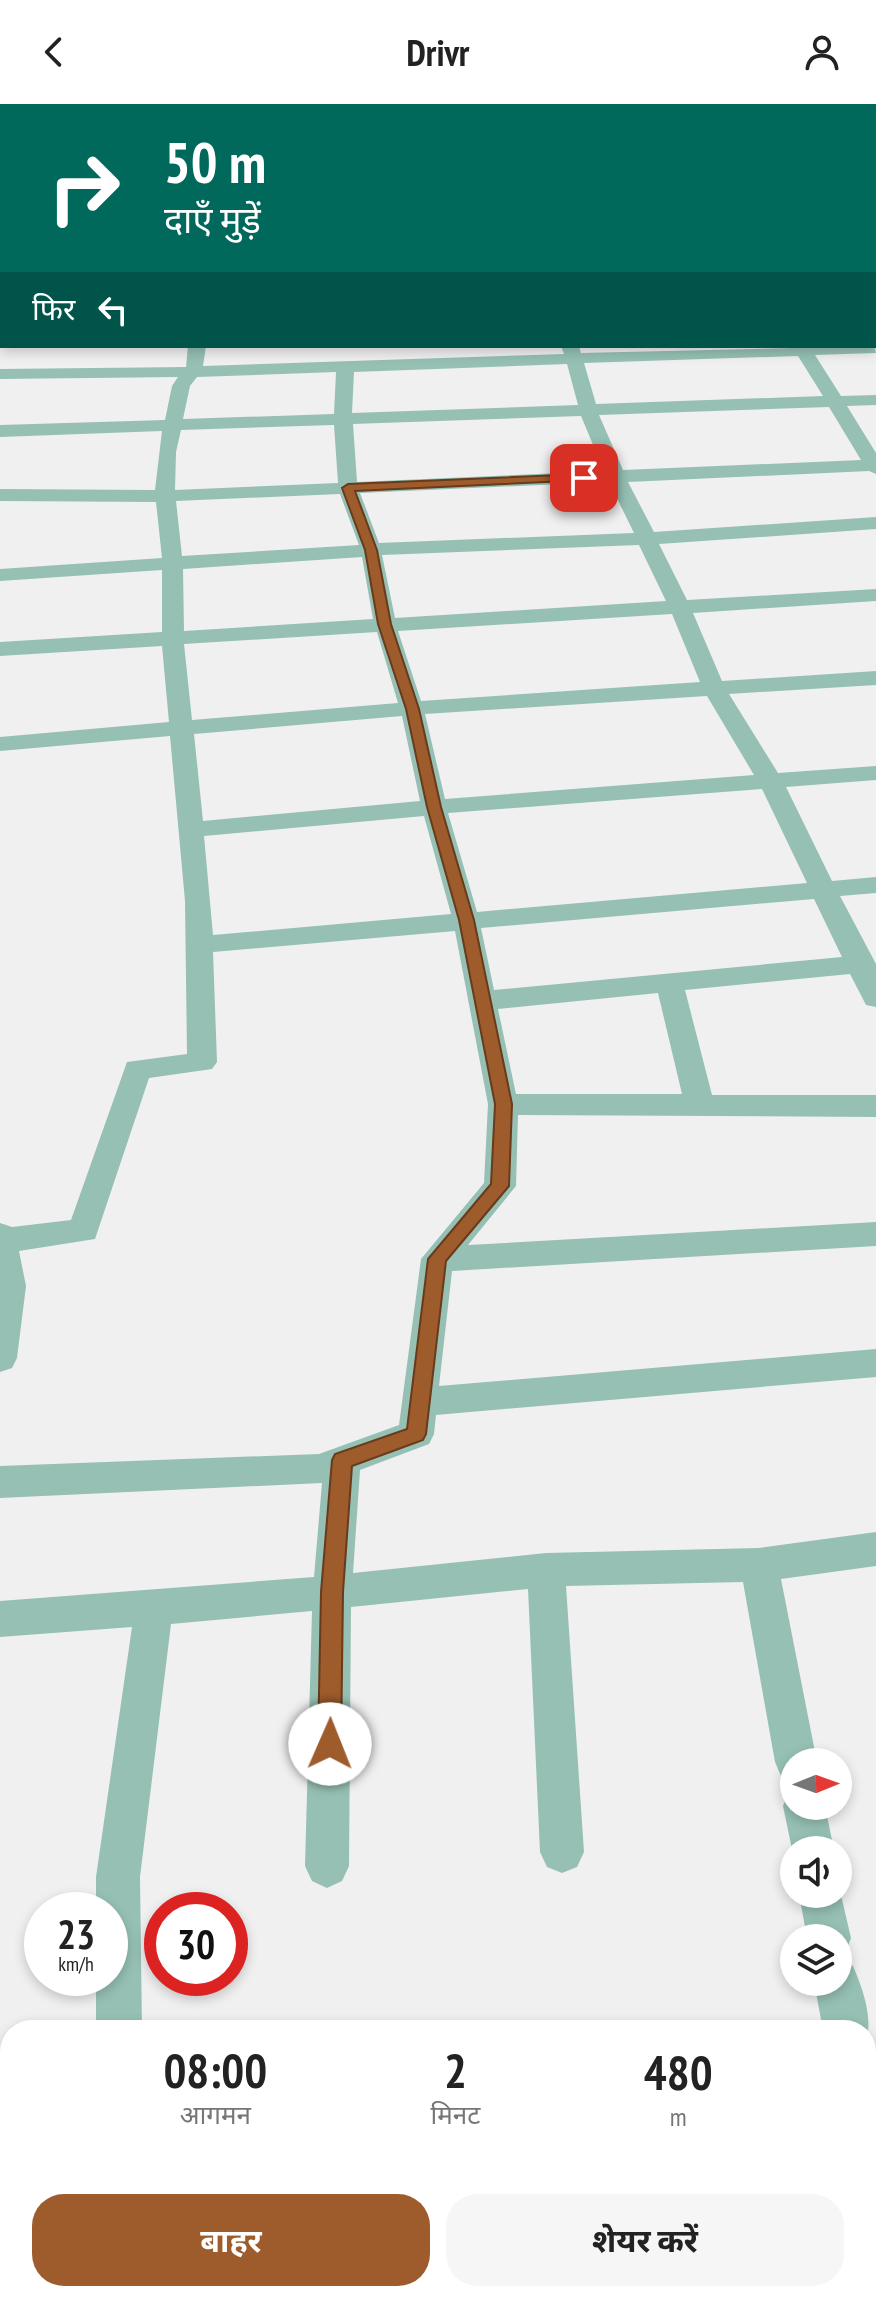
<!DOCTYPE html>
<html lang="hi">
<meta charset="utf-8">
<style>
:root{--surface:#fff;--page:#f6f6f6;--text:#222;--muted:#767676;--accent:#9e5b2b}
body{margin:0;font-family:"PT Sans Narrow","Noto Sans Devanagari",sans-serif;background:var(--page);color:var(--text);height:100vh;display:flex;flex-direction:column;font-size:30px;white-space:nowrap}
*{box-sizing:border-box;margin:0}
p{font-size:26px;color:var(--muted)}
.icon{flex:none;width:44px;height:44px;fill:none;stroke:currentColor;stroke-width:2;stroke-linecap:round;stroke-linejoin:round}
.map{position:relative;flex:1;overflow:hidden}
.panel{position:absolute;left:0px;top:1916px;width:876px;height:282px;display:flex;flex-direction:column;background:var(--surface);border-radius:32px 32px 0 0;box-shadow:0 4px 12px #0003}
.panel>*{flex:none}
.top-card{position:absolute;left:0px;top:0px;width:876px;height:244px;box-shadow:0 4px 12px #0003;background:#00695c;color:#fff;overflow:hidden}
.needle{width:52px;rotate:89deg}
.fabs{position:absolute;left:780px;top:1644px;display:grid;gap:16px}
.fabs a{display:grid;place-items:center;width:72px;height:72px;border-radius:50%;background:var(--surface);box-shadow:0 4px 12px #0003;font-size:40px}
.speed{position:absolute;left:24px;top:1788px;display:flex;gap:16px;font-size:40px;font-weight:700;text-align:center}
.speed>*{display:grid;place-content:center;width:104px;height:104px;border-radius:50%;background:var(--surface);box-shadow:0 4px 12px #0003;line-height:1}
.speed small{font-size:20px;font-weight:400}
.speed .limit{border:12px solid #d22;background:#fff;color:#111}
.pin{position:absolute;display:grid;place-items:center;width:68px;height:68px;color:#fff;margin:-34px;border-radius:16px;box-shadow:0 4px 12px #0006}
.me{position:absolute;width:88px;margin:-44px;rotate:1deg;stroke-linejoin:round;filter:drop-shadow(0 0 6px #0008)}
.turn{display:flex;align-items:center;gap:28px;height:168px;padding:0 32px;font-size:36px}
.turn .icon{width:104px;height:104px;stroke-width:2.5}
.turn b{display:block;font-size:56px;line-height:68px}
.then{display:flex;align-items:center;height:76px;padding:0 32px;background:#0003;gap:16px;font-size:30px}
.eta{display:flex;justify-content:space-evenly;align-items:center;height:136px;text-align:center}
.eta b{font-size:48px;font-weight:700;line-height:56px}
.button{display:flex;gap:16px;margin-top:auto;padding:16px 32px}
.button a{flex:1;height:92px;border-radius:32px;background:var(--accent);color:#fff;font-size:32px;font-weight:700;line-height:92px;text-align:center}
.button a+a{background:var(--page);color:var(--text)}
header{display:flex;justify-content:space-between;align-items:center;height:104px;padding:0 32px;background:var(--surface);font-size:36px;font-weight:700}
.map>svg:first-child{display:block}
</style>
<header><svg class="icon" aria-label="back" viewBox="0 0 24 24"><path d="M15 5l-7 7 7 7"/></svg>Drivr<svg class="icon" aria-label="person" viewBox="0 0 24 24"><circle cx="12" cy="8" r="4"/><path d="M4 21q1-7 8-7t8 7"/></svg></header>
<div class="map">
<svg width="876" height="2197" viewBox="0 0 876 2197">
<rect width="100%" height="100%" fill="#f0f0f1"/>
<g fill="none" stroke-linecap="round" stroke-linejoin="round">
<!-- street -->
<path fill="#96c0b4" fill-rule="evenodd" d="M101,0H113L114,2H102Z
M459,0H471L472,2H460Z
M0,22H2V30H0Z
M874,57H876V65H874Z
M874,83H876V91H874Z
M0,111H2V119H0Z
M874,134H876V144H874Z
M874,162H876V172H874Z
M874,190H876V200H874Z
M0,195H2V205H0Z
M0,222H2V232H0Z
M874,239L876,249L815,251L841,292L876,291V301L847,302L876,349V370L869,367L628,378L654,428L876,413V425L659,440L687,496L876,485V497L693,509L722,577L876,567V581L729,590L778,669L876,662V676L786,683L832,777L876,773V789L840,792L876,860V903L866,901L850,870L685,886L712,991H876V1013L518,1011L516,1082L468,1141L876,1118V1142L452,1167L439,1282L876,1245V1273L436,1311L434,1330L429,1340L360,1366L353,1469L546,1449L759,1444L876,1428V1462L781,1475L817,1658H794V1677L781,1672L775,1658L743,1478L566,1482L584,1748L577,1763L562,1769L547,1763L540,1748L528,1485L351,1503L349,1762L342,1777L327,1784L312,1777L305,1762L312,1507L171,1520L140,1773L142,1926H96V1874H110V1806H96V1773L132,1523L0,1533V1497L314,1473L322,1379L0,1394V1362L319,1350L399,1321L421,1155L484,1079L488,1000L455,827L213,848L217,958L212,965L149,974L95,1135L19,1147L26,1182L17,1254L12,1264L0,1268V1119L12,1123L71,1116L127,958L187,950L185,797L170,632L0,647V633L169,618L162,542L0,552V538L162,528V466L0,477V465L162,454L156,398L0,397V385L155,386L162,327L0,333V321L165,316L172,282L178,273L0,275V265L186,263L188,242H206L203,262L564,250L561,242H579L581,249L874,242ZM798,252L823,292L596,300L584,259ZM567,260L578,301L352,309L354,268ZM336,268L334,310L183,315L190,282L197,273ZM829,303L861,356L623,366L599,311ZM581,312L604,367L357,378L353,320ZM334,321L338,379L175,386L176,348L181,326ZM609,378L634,429L379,439L360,389ZM340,390L359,441L182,452L176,397ZM639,441L666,497L395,514L382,451ZM362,453L373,515L184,527L183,465ZM672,510L700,578L421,597L398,527ZM377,528L398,599L192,616L184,540ZM707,592L754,671L445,695L425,610ZM402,612L420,697L203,717L194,630ZM762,685L807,779L477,808L448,709ZM424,712L451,810L213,831L204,732ZM814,795L842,853L494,886L481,824ZM658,889L682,990H516L498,905Z
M794,1685V1702H825L834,1746H794V1755L783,1702L789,1687Z
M838,1778L851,1834L845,1850L838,1853V1834H807L799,1790H838Z
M838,1856L853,1862C861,1880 874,1915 866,1934V1926H823L814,1878H838Z
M866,2004L876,2008V2104L866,2099Z
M96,2188H146L147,2197H95Z"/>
<!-- secondary -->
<path stroke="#67a896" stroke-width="44" d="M0,144L2,142"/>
<!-- primary -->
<path fill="#3e9681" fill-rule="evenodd" d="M333,0H351V2H333Z
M748,0H775L776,2H749Z
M874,18L876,19V31L874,30Z
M0,74H2V86H0Z"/>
</g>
<!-- route -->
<path fill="#9e5b2b" stroke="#673b1c" stroke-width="2" d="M584,370L588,371V376L355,387L377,446L391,520L419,605L441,703L474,816L512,1000L509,1082L446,1157L426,1330L423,1336L352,1362L343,1488L341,1640L338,1648L330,1651L321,1648L318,1640L321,1488L332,1356L335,1350L407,1325L428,1155L491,1080L495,1000L459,816L427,703L406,605L378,520L365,446L342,384L348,380Z"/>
</svg>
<div class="fabs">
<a><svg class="needle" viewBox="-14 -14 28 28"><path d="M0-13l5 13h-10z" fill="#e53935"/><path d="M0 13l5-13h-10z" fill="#767676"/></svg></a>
<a><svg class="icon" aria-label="sound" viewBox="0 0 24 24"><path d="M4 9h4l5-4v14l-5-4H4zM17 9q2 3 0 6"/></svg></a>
<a><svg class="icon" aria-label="layers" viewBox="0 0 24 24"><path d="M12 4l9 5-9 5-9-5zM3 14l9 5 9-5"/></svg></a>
</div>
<div class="speed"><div>23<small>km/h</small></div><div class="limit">30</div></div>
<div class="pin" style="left:584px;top:374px;background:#d93025"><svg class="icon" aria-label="arrive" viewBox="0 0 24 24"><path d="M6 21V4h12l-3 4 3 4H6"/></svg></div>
<svg class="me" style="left:330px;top:1640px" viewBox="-20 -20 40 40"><circle r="19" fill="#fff"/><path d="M0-13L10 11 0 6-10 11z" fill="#9e5b2b"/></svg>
<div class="top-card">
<div class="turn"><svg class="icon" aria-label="right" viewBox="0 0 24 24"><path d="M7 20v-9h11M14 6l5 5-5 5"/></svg><div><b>50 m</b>दाएँ मुड़ें</div></div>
<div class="then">फिर<svg class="icon" aria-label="left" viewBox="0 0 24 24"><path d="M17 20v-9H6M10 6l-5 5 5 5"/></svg></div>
</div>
<section class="panel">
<div class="eta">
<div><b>08:00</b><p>आगमन</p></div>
<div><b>2</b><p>मिनट</p></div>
<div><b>480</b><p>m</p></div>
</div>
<div class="button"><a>बाहर</a><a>शेयर करें</a></div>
</section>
</div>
